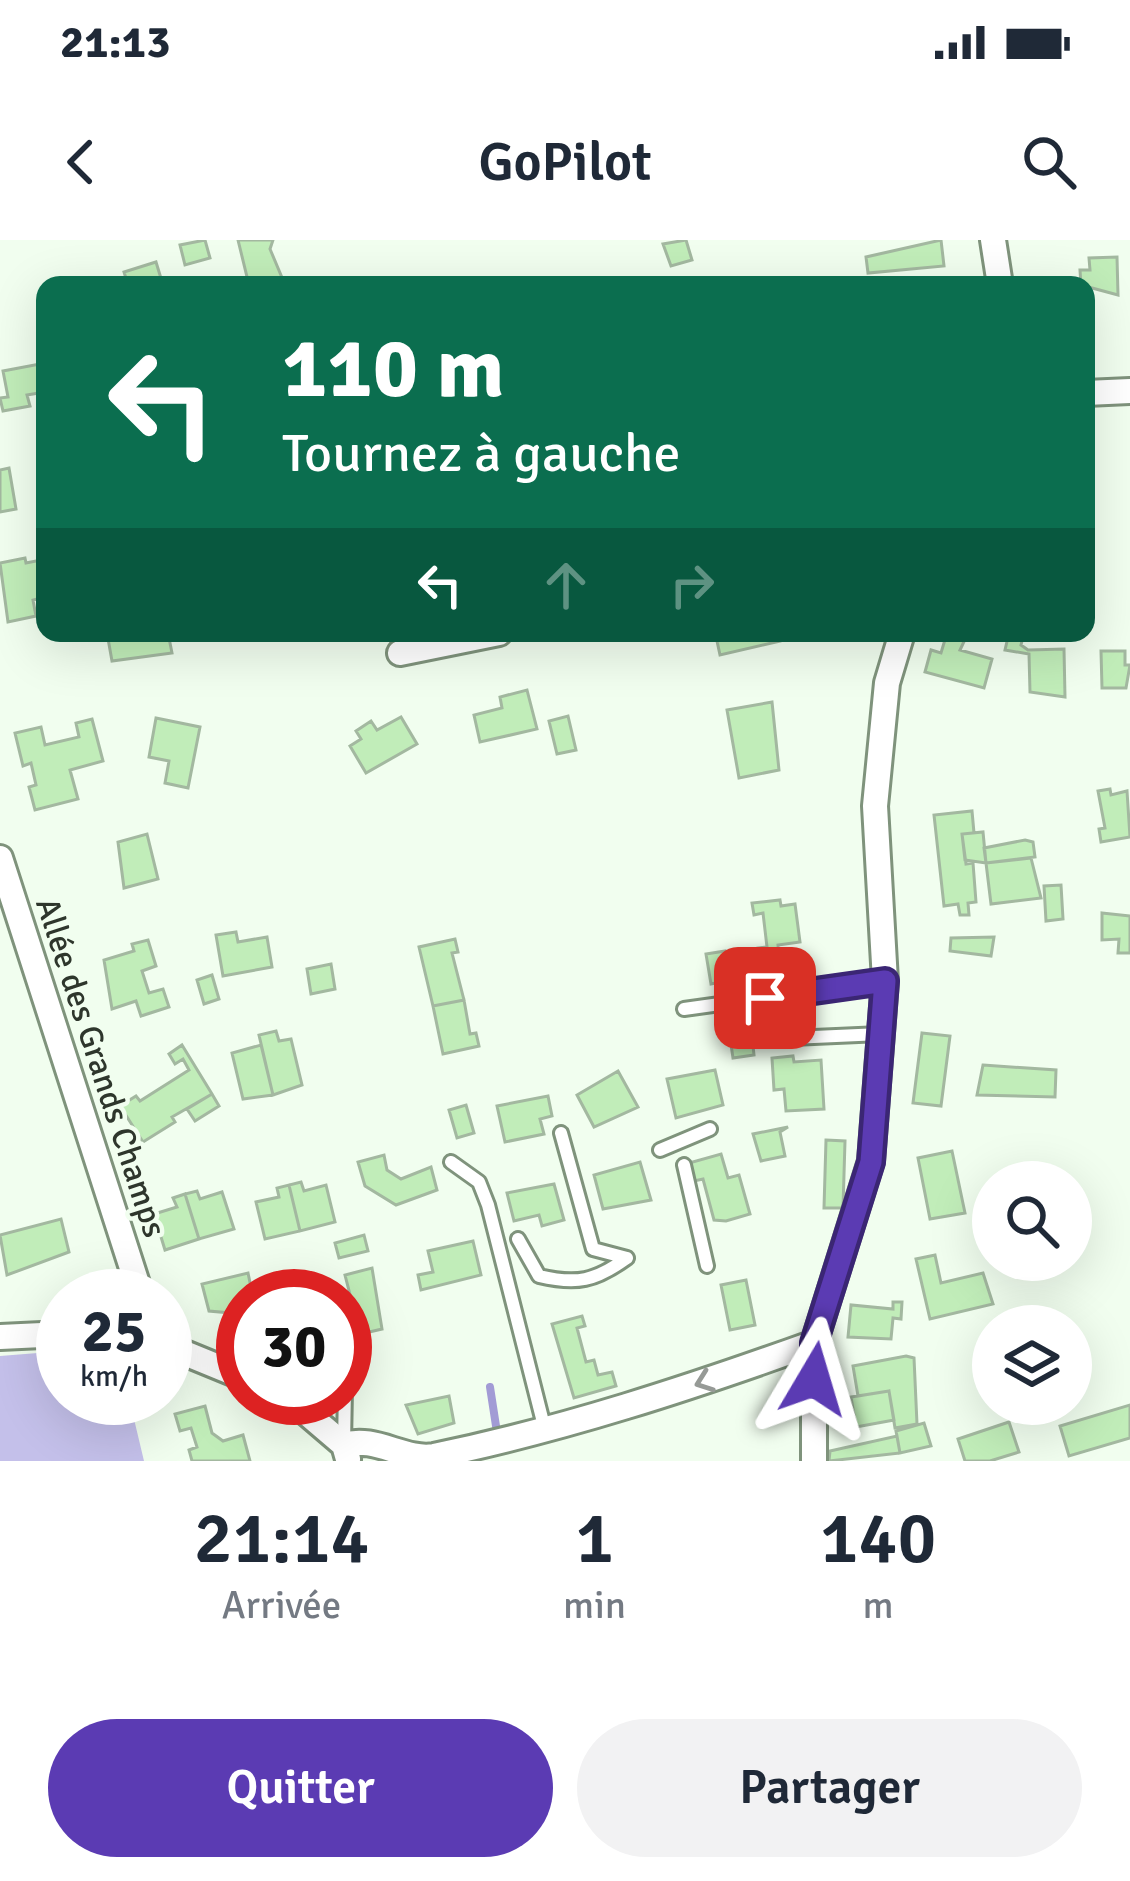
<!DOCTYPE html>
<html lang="fr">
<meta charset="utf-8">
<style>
:root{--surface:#fff;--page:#f2f2f3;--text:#1f2937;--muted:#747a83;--accent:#5b3bb3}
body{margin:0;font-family:Signika,sans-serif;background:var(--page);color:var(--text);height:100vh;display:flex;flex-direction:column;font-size:45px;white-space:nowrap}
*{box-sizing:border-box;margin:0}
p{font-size:39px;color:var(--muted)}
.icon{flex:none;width:66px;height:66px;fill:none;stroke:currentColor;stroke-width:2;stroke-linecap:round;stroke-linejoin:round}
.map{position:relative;height:1221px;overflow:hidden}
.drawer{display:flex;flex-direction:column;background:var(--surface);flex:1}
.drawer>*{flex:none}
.hud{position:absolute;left:36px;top:36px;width:1059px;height:366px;border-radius:24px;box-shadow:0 12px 48px #0002;background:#0b6e4f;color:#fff;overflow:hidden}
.controls{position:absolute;left:972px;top:921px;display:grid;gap:24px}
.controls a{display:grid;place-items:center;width:120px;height:120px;border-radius:50%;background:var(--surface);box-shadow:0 12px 48px #0002;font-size:60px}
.speed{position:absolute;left:36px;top:1029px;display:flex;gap:24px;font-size:60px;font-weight:700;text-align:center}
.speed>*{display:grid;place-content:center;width:156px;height:156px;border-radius:50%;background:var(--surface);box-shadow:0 12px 48px #0002;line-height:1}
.speed small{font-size:30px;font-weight:400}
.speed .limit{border:18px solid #d22;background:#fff;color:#111}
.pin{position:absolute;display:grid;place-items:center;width:102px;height:102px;color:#fff;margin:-51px;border-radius:24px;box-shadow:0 6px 18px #0006}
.me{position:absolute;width:132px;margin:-66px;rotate:7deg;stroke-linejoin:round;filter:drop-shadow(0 0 9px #0008)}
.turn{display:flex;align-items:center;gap:42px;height:252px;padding:0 48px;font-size:54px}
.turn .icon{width:156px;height:156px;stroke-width:2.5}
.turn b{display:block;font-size:84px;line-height:102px}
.lanes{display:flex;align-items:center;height:114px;padding:0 48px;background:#0003;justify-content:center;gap:60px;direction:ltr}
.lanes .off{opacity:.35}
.eta{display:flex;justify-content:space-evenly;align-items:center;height:204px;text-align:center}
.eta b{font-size:72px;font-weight:600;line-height:84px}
.action{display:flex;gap:24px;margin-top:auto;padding:24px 48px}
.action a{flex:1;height:138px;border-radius:72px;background:var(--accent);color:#fff;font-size:48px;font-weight:600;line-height:138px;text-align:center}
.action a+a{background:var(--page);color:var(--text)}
.status{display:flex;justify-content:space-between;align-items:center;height:84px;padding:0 60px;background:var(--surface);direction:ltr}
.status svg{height:33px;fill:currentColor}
header{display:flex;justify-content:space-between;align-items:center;height:156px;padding:0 48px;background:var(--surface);font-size:54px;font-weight:600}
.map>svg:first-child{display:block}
</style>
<div class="status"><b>21:13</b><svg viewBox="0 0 49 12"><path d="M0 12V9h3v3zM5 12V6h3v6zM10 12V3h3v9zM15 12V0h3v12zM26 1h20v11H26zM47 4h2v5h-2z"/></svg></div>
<header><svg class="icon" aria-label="back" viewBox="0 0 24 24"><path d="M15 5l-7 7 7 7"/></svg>GoPilot<svg class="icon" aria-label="search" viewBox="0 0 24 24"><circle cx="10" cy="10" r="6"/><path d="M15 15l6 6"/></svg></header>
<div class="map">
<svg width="1130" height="1221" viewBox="0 0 1130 1221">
<rect width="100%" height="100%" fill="#f1feef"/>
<!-- green -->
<path fill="#c4c0ea" d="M63,1111V1158H129L144,1221H0V1116Z"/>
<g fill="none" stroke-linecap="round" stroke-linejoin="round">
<!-- stream -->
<path stroke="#a29bd5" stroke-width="8" d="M490,1147L498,1199"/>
</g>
<!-- building -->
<path fill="#c1edb9" stroke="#a3b8a0" stroke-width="3" d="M205,0L210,18L185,25L180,5Z
M238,0H273L270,9L283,40L249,45Z
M686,0L692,20L671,26L663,4Z
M941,0L944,26L868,33L866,17Z
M1117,17L1118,55L1081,45L1080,30H1090L1089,18Z
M156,22L163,45H128L124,32Z
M45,123V152L27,155L30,166L3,171L0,158L8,157L3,131Z
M9,228L16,269L0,272V230Z
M25,318L26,323L41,320L45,357L33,360L36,376L8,382L0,323Z
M107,393H168L172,413L112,421Z
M767,393H779L780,401L720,415L717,401Z
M947,393H968L960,410L992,419L984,448L925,432L931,410L941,413Z
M1009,393H1024L1021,405L1028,410L1064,409L1065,457L1030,452L1029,414L1005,410Z
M1101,411H1125V425H1130L1126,448H1102Z
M527,450L537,489L480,502L474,475L502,468L500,457Z
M772,462L779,530L739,538L727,470Z
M568,476L576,510L557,514L549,481Z
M401,477L417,504L366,533L350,506L361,499L356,491L371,481L377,490Z
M156,478L200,487L188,548L165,543L169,521L149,517Z
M92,479L103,521L70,530L78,559L35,570L29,547L36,545L31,523L23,526L15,493L41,487L45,505L79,497L76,483Z
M1110,549L1111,555L1127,551L1130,597L1101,602L1099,589L1105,588L1098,551Z
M972,571L974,593L962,594L966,624L973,623L976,662L968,663L969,675H960L958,664L944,666L934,575Z
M983,592L986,623L965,620L962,594Z
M147,594L158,639L124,648L118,602Z
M1025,600L1033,602L1035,617L986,623L984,608Z
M1031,618L1041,658L991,664L986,623Z
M1061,645L1063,679L1046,681L1044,646Z
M780,660L781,666L795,664L800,702L778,705L779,717L760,720L758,708L767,707L763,673L754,675L752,663Z
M1102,673L1130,676V713H1118L1119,699L1102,700Z
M236,692L238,702L267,697L272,727L223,736L216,695Z
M994,697L991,716L950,711L951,698Z
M455,699L458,712L452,713L464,760L433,766L419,707Z
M148,700L156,726L142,731L149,753L163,749L169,767L141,776L136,761L112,769L104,720L134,711L132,704Z
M725,711L727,730L734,729L736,739L711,744L706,714Z
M331,724L335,749L311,754L307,729Z
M212,735L219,759L204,764L197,740Z
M464,760L470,794L476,793L479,806L443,814L433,766Z
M751,788L754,815L733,818L729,791Z
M276,791L279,801L291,799L302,845L273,855L259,795Z
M922,793L950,796L941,866L913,863Z
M182,805L212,854L172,877L175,882L143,902L120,866L136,856L140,861L189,830L183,819L175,824L169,814Z
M261,805L273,855L243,859L232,813Z
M793,816L794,822L821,820L824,869L786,871L784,849L774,850L772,818Z
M983,825L1056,830L1055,857L977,855Z
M715,830L723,865L676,878L667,839Z
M618,831L638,867L594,887L577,855Z
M212,854L219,866L195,881L187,869Z
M548,856L552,876L540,879L544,894L505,902L497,866Z
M466,865L474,893L457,898L449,870Z
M788,887L780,892L785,916L761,921L753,894Z
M826,900L845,901L843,968H824Z
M952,911L965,973L930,979L918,918Z
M721,914L728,938L739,935L750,974L726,981L714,980L703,939L694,941L689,923Z
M384,915L387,930L401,939L431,927L437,950L396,965L365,946L358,922Z
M640,922L651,960L603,969L594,935Z
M301,942L304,951L326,945L335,982L300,991L289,945Z
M554,944L564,980L542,986L539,975L514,981L507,953Z
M289,945L300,991L265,999L256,962L279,957L277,948Z
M197,951L200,959L222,952L234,989L199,999L185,954Z
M185,954L199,999L165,1010L154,974L177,967L173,958Z
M61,979L69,1012L7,1035L0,995Z
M364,995L368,1011L339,1018L335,1003Z
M473,1001L481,1035L421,1050L418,1035L433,1032L428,1011Z
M935,1015L941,1043L983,1033L993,1064L930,1079L916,1019Z
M372,1028L382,1089L352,1096L347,1076L355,1074L345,1035Z
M248,1033L252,1052L266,1049L267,1056H243V1074L209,1071L202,1044Z
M746,1040L755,1085L730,1090L721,1045Z
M893,1062H902L901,1079L893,1078L891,1099L848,1097L851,1065L893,1069Z
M582,1076L585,1086L577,1088L586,1122L594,1120L598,1135L612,1132L616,1146L574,1158L552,1084Z
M906,1116L914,1118L917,1184L895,1188L889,1151L858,1156L853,1126Z
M889,1151L894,1180L856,1187L851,1157Z
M449,1156L454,1183L418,1194L406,1165Z
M1130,1165V1198L1069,1216L1060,1186Z
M205,1166L212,1193L223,1201L243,1195L250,1221H192L189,1210L197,1207L191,1188L180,1191L175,1174Z
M1009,1182L1019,1212L990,1221H965L958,1199Z
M924,1183L931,1206L900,1213L896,1191Z
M897,1196L900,1213L829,1221L830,1211Z"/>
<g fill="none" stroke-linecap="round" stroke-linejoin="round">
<defs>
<path id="lane" d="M684,769L885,741
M769,799L881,794
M561,893L593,1009L627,1018
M660,910L710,889
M451,922L479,942L488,965L545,1190
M684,925L707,1026
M518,999L539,1036C577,1045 595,1041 627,1018
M344,1205L345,1148"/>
<path id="street" d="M993,0L1000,45
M1086,153L1130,151
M400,413L499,393
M0,618L141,1056
M0,1097L63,1094
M165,1105L243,1137
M289,1158L344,1205L348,1219
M344,1205C375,1195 404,1221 434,1216C564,1189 689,1148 814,1103
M814,1221V1103L871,921L885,741L875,566L887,443L902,393"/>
</defs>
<!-- lane casing -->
<use href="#lane" stroke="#7f937c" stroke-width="18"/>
<!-- street casing -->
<use href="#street" stroke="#7f937c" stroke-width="30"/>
<!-- lane -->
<use href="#lane" stroke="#fff" stroke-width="12"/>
<!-- street -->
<use href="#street" stroke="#fff" stroke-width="24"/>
</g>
<!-- one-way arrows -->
<defs><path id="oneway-chevron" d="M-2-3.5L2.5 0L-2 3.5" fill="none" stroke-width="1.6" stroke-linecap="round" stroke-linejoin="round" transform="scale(3)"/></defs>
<use stroke="#969a96" href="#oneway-chevron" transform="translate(704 1142) rotate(160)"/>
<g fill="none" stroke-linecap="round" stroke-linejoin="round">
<defs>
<path id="route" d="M765,758L885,741L871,922L814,1103V1139"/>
</defs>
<!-- route casing -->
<use href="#route" stroke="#3b2674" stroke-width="30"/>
<!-- route -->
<use href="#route" stroke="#5b3bb3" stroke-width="21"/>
</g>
<g text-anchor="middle" stroke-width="9" stroke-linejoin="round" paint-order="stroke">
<!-- street labels -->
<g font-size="33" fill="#2e362c" stroke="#f1feef">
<text transform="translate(102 827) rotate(72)" y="12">Allée des Grands Champs</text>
</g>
</g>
</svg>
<div class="controls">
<a><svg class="icon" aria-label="search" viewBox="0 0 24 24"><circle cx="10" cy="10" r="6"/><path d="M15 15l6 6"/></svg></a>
<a><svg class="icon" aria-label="layers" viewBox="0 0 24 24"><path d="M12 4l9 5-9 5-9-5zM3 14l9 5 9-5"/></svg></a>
</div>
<div class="speed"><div>25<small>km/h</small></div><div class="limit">30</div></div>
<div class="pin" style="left:765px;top:758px;background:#d93025"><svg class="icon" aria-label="arrive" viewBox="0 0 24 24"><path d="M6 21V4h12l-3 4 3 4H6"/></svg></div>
<svg class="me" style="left:814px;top:1139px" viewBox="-20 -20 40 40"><path d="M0-17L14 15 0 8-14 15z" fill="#5b3bb3" stroke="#fff" stroke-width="4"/></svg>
<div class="hud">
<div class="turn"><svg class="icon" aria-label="left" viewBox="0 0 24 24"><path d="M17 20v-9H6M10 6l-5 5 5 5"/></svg><div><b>110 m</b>Tournez à gauche</div></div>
<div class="lanes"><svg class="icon" aria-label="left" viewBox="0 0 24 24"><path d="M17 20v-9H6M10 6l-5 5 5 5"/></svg><svg class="icon off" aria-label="ahead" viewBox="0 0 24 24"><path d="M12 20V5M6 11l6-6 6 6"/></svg><svg class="icon off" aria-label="right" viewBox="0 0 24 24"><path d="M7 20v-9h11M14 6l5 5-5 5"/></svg></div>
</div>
</div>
<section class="drawer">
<div class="eta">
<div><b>21:14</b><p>Arrivée</p></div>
<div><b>1</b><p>min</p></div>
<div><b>140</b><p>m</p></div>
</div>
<div class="action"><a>Quitter</a><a>Partager</a></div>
</section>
